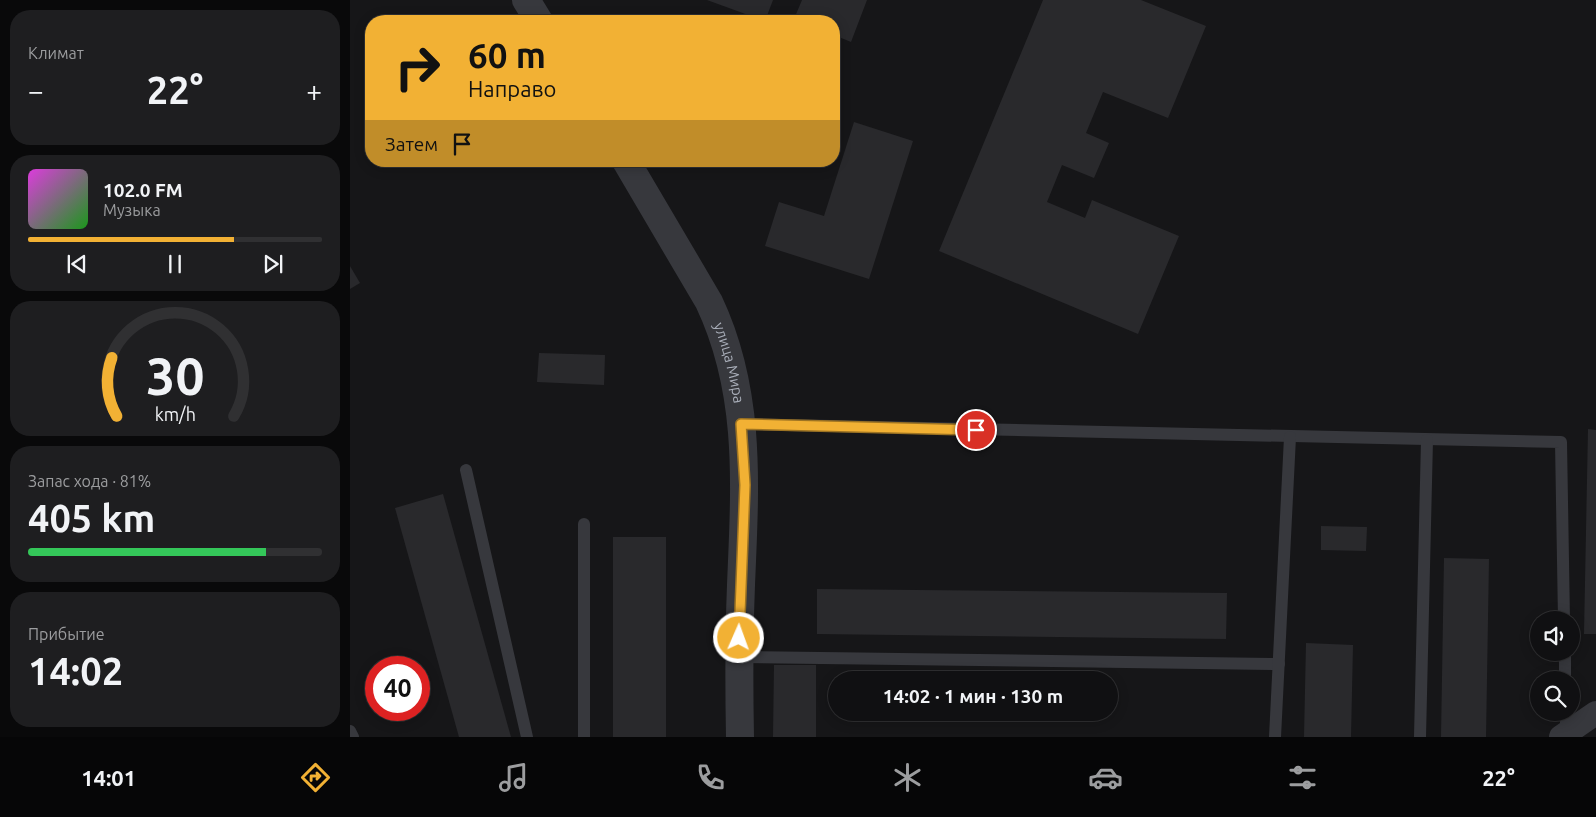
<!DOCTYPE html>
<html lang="ru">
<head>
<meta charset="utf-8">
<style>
	body { margin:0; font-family:Ubuntu,sans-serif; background:#1e1e20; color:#f1f3f6; height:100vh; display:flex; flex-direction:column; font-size:19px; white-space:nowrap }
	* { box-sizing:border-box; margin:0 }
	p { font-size:16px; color:#9c9d9f }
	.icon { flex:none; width:28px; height:28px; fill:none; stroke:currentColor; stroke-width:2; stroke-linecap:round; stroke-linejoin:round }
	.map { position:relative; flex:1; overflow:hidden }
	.details { display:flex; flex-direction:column; gap:10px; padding:10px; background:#09090a; width:350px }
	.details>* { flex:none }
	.top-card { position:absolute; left:15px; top:15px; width:475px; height:152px; border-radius:20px; box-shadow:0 2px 12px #0003,0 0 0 1px #303032; background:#f2b134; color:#111; overflow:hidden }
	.controls { position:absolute; left:1180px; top:611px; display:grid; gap:10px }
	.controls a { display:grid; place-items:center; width:50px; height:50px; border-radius:50%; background:#101012; box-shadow:0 2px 12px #0003,0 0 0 1px #303032; font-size:25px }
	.speed { position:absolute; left:15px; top:656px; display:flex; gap:10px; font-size:25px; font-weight:700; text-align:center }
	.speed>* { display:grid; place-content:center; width:65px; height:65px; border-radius:50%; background:#101012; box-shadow:0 2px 12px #0003,0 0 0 1px #303032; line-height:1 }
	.speed .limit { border:8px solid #d22; background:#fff; color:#111 }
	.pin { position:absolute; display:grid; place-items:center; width:42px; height:42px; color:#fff; margin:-21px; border:2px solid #fff; border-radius:50%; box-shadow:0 1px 5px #0007 }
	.me { position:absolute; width:55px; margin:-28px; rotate:2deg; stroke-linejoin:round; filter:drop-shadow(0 0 4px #0008) }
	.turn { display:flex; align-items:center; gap:18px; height:105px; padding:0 20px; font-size:22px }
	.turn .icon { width:65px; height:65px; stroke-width:2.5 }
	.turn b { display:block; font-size:35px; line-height:42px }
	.then { display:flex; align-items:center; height:48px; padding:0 20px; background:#0003; gap:10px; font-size:19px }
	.big { font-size:38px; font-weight:700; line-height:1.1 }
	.details .widget { flex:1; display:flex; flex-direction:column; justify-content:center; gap:8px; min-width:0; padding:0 18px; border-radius:20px; background:#1e1e20 }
	.details .dial { align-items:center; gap:0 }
	.dial svg { height:130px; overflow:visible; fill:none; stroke:#303032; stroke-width:7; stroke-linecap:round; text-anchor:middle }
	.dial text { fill:#f1f3f6; stroke:none }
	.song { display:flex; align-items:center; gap:15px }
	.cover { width:60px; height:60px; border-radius:8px; background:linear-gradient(135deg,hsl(300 70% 55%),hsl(120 70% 35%)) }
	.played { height:5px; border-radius:2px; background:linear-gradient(90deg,#f2b134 70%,#303032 70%) }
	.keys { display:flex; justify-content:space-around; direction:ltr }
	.heat { display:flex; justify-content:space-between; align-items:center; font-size:28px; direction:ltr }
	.charge { height:8px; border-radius:4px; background:linear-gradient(90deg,#34c759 81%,#303032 0) }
	.trip { position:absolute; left:478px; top:671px; width:290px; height:50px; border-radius:25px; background:#101012; box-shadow:0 2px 12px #0003,0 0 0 1px #303032; font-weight:700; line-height:50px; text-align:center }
	.tabs { display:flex; height:80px; justify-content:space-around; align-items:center; background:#060607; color:#9c9d9f }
	.tabs .icon { width:35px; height:35px }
	.tabs .active { color:#f2b134 }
	.tabs b { font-size:22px; color:#f1f3f6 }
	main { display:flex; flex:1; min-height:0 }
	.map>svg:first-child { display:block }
	.building { fill:#29292c }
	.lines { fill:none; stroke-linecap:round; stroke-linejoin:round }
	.service { stroke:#37383d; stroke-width:12 }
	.minor { stroke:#37383d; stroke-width:24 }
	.tertiary { stroke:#37383d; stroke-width:28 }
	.route-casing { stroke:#9d7322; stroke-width:12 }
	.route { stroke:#f2b134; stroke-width:9 }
	.labels { text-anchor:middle; stroke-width:5; stroke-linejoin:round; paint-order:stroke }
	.street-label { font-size:15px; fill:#a8adb8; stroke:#111113 }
</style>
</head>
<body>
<main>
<section class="details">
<div class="widget"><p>Климат</p>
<div class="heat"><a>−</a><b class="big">22°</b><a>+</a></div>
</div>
<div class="widget">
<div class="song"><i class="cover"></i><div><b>102.0 FM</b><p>Музыка</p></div></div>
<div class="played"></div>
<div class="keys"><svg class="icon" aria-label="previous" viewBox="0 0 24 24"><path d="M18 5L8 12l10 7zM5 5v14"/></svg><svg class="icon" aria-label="pause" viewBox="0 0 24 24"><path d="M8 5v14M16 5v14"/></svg><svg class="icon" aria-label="next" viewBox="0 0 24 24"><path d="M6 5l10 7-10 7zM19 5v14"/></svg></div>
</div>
<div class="widget dial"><svg viewBox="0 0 100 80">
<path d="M14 69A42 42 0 1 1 86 69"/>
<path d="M14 69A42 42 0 0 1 11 33" stroke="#f2b134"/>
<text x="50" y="56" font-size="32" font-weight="700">30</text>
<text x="50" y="72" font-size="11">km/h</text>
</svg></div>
<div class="widget"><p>Запас хода · 81%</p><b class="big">405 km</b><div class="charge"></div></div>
<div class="widget"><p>Прибытие</p><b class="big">14:02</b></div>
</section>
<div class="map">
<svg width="1246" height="737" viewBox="0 0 1246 737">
	<rect width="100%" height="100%" fill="#161618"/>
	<g class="building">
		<polygon points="357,0 423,0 415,21"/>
		<polygon points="452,0 517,0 501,42 484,35 484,21 450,21 444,19"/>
		<polygon points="693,0 791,0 856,26 818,118 753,92 736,133 759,143 744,178 712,165 697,202 735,218 742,200 829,236 788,334 589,251"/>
		<polygon points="504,122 563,141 519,279 415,246 429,202 474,216"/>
		<polygon points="0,266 10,283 0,289"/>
		<polygon points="189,353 255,355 254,385 187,382"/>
		<polygon points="1238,429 1246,430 1246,634 1234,634"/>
		<polygon points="93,494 161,737 109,737 45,508"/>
		<polygon points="971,526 1017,527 1016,551 971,550"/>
		<rect x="263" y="537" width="53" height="200"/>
		<polygon points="1094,558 1139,559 1136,737 1091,737"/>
		<polygon points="467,589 877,593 876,639 467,634"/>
		<polygon points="956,643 1003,645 1001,737 954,737"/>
		<polygon points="424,665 466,665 466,737 423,737"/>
	</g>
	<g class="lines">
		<g class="service">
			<polyline points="391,424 1211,442 1214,620"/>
			<polyline points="116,470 177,737"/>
			<polyline points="234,524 234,737"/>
			<polyline points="1215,652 1215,680"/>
			<polyline points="389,657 929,664"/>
			<polyline points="1216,712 1216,733"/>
			<polyline points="0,731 3,737"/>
			<polyline points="925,737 940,437"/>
			<polyline points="1070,737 1077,440"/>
		</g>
		<polyline class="minor" points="1211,737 1246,713"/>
		<g class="tertiary">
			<polyline points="176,0 189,21"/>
			<path id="s1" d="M276,161l83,141c43,91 36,185 32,283 -2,51 -2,101 -1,152"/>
		</g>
	</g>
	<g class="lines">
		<defs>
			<polyline id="route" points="389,638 395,485 391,424 626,430"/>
		</defs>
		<use href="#route" class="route-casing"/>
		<use href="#route" class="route"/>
	</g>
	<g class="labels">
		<g class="street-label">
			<text dy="5" stroke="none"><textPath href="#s1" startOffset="228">улица Мира</textPath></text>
		</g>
	</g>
</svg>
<div class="controls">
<a><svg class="icon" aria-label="sound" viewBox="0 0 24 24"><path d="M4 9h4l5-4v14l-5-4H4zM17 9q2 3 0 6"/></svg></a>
<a><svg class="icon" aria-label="search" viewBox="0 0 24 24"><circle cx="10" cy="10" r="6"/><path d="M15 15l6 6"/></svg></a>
</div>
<div class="speed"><div class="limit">40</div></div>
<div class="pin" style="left:626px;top:430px;background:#d93025"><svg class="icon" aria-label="arrive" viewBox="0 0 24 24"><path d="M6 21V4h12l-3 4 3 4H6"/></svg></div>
<svg class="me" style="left:389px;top:638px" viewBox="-20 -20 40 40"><circle r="17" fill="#f2b134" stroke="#fff" stroke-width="3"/><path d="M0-11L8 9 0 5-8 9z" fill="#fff"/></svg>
<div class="trip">14:02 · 1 мин · 130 m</div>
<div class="top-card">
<div class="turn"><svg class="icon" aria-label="right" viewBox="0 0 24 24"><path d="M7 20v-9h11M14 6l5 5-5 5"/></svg><div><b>60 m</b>Направо</div></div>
<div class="then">Затем<svg class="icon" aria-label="arrive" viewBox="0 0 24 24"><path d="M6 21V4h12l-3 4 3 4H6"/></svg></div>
</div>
</div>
</main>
<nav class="tabs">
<b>14:01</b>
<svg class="icon active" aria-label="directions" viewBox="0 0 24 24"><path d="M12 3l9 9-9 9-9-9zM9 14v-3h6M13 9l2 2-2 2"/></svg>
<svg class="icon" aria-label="music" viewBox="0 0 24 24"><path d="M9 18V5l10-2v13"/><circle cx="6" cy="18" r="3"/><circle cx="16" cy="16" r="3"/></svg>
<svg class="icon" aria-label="phone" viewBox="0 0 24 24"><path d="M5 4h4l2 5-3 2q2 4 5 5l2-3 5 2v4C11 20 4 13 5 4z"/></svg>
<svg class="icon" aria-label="climate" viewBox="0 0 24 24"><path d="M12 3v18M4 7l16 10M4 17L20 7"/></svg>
<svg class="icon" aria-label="car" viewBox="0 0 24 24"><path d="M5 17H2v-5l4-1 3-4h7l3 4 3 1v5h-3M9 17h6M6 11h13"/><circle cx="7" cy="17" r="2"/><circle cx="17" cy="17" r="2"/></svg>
<svg class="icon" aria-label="filters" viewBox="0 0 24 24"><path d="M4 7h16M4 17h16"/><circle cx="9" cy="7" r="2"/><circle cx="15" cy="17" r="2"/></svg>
<b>22°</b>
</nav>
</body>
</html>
